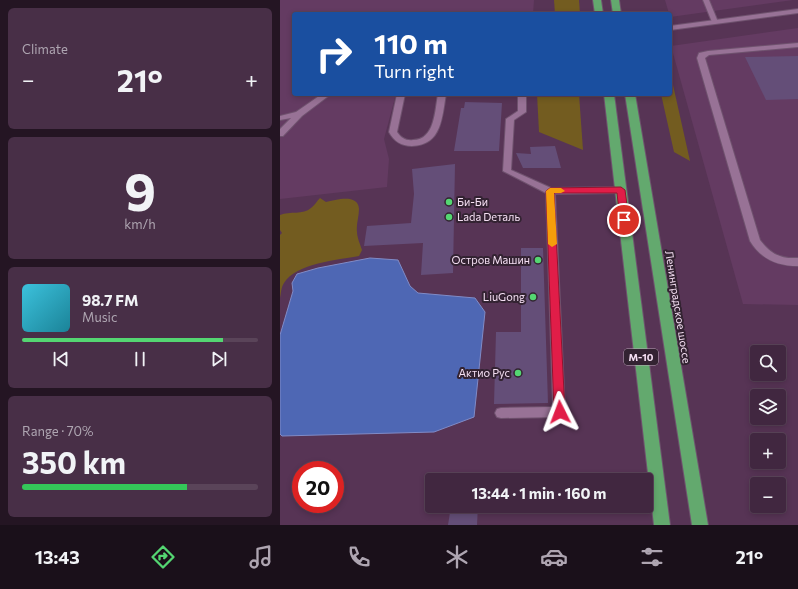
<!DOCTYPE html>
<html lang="en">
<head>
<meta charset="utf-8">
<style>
	body { margin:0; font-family:Commissioner,sans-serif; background:#482f47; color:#f1f3f6; height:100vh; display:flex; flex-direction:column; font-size:15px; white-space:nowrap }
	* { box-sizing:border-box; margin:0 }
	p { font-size:13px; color:#aea5b1 }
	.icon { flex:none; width:22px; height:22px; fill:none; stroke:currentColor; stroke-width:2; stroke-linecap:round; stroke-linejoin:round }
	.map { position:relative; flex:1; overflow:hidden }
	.side { display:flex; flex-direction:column; gap:8px; padding:8px; background:#241523; width:280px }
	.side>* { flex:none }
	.top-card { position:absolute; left:12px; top:12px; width:380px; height:84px; border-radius:4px; box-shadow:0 2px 6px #0003,0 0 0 1px #5a4459; background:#1a4fa0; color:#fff; overflow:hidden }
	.tools { position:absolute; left:470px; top:345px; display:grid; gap:8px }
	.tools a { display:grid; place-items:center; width:36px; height:36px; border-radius:4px; background:#412740; box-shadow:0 2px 6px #0003,0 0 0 1px #5a4459; font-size:20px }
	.speed { position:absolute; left:12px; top:461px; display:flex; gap:8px; font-size:20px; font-weight:700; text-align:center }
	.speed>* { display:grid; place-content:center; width:52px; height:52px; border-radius:50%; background:#412740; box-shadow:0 2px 6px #0003,0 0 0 1px #5a4459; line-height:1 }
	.speed .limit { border:6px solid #d22; background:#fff; color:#111 }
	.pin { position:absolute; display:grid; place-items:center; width:34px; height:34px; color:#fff; margin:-17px; border:2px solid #fff; border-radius:50%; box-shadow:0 1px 4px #0007 }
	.me { position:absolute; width:44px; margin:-22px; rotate:357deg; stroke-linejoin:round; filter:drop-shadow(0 0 3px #0008) }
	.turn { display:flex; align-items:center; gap:14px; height:84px; padding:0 16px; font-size:18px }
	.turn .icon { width:52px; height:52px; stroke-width:2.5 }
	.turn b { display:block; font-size:28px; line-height:34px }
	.big { font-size:30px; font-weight:700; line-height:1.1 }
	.side .tile { flex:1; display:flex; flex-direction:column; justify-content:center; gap:6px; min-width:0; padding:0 14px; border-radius:6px; background:#482f47 }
	.side .dial { align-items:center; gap:0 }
	.dial b { font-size:52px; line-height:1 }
	.song { display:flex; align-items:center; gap:12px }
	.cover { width:48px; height:48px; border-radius:6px; background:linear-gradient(135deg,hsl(190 70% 55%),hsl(190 70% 35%)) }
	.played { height:4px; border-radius:2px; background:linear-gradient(90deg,#54d672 85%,#5a4459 85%) }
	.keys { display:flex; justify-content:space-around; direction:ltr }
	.heat { display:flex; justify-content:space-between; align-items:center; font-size:22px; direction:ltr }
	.charge { height:6px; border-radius:3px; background:linear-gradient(90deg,#34c759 70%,#5a4459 0) }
	.trip { position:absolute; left:145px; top:473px; width:228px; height:40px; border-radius:4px; background:#412740; box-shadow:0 2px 6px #0003,0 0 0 1px #5a4459; font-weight:700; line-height:40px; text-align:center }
	.tabs { display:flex; height:64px; justify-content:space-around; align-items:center; background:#1a101a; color:#aea5b1 }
	.tabs .icon { width:28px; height:28px }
	.tabs .current { color:#54d672 }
	.tabs b { font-size:18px; color:#f1f3f6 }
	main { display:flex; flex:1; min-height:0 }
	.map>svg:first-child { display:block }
	.built { fill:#643b62 }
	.green { fill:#735c20 }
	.water { fill:#4e67b4; stroke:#808bc7 }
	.building { fill:#644e78 }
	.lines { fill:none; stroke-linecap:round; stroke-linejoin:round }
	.lane-casing { stroke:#6f526e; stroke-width:2 }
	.street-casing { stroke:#6f526e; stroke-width:2 }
	.highway-casing { stroke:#6f526e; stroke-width:2 }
	.lane { fill:#987296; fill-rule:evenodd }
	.street { fill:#987296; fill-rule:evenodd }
	.highway { fill:#63a96e; fill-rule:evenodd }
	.route { fill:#e11d48; stroke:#92132f }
	.slow { fill:#f59e0b }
	.poi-dot { fill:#54d672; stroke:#332332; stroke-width:1.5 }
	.labels { text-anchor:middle; stroke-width:4; stroke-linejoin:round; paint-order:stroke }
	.shield { fill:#332332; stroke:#bba7b9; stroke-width:1 }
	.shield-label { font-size:10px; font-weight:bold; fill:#f5dff3 }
	.poi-label { font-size:11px; fill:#f5dff3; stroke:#332332; text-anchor:end }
	.street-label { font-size:11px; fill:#f5dff3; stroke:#332332 }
</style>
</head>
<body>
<main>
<section class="side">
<div class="tile"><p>Climate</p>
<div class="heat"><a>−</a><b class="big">21°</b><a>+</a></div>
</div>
<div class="tile dial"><b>9</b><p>km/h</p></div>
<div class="tile">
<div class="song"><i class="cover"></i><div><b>98.7 FM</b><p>Music</p></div></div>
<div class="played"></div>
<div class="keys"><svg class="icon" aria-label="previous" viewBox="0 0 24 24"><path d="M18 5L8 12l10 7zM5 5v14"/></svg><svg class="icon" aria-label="pause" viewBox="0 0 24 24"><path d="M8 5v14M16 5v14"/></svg><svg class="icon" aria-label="next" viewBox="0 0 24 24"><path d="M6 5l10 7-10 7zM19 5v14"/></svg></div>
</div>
<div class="tile"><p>Range · 70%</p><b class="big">350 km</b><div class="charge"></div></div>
</section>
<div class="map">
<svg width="518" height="525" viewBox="0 0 518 525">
	<rect width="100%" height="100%" fill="#573455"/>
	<g class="built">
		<polygon points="0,0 254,0 253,14 14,14 14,94 116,94 104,139 109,159 107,187 0,199"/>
		<polygon points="385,0 513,0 390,17"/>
		<polygon points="518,28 518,305 463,304 391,46"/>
	</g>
	<g class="green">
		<polygon points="274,0 299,0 300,14 275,14"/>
		<polygon points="391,76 410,161 394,152 381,94 390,94"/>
		<polygon points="257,94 299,94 303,150 259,132"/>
		<path d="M40,198l6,4c10,-2 32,-9 33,7 0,8 -3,15 -2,23 0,5 3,12 5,18l-3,6c-21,4 -63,7 -75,27 -3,4 -3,11 -4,15v-63l2,-2 -2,-3v-15c10,-4 23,0 31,-7 3,-2 6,-7 9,-10z"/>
	</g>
	<polygon class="water" points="90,258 118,260 130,286 138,293 195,298 205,312 194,417 154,432 2,436 0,434 0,335 13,291 12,283 17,274 38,268"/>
	<g class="building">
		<polygon points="518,56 518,99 486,100 465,57"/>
		<polygon points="185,102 222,103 219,151 174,151 181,108 184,108"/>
		<polygon points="275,146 281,168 243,168 236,153 251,154 250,147"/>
		<polygon points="175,164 173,273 141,275 143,243 84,246 87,226 131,223 134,194 132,169"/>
		<polygon points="241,248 263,248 268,403 214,404 216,332 241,332"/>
		<polygon points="171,506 198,506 197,525 168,525"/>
	</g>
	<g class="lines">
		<defs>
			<g id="lane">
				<polygon points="423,0 429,0 438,22 437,23 432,22"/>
				<path d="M518,43v4l-89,8 -4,3 55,182c11,14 20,19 38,18v8c-21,0 -37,-7 -48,-25l-53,-183 2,-5 9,-2z"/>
				<polygon points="42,94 51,94 22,116 3,136 0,136 0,129 11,118 0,120 0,116 16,112"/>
				<path d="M117,94h8l-8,38c4,6 9,9 16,8 22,0 22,-30 25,-46h8c-4,23 -4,51 -34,52 -11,0 -18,-5 -23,-14z"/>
				<polygon points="238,94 246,94 246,112 234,120 231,170 271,188 341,187 346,190 341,193 275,194 285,412 283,416 279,417 221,418 217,417 215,413 217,409 221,408 273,407 266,193 223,171 226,119 238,111"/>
			</g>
			<polygon id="street" points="518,9 518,13 390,30 390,26"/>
			<g id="highway">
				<polygon points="313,0 321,0 323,14 315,14"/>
				<polygon points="331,0 339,0 341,14 333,14"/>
				<polygon points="324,94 334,94 390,525 374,525"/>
				<polygon points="345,94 355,94 428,525 412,525"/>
			</g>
		</defs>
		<use href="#lane" class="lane-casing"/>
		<use href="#street" class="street-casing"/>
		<use href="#highway" class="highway-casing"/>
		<use href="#lane" class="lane"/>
		<use href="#street" class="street"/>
		<use href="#highway" class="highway"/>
	</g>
	<polygon class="route" points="341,187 345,190 349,220 344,223 340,220 337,193 274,193 285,412 283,416 280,417 276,416 274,412 266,191 270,188"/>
	<polygon class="slow" points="270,188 281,188 285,191 281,193 274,193 277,244 272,247 268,244 266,191"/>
	<g class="poi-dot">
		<circle cx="169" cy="202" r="4"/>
		<circle cx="169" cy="217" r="4"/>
		<circle cx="258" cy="260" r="4"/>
		<circle cx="253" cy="297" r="4"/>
		<circle cx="238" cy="373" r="4"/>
	</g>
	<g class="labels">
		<rect class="shield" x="344" y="349" width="34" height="16" rx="3"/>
		<g class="shield-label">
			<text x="361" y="361">М-10</text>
		</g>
		<g class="poi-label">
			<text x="177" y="206" text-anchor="start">Би-Би</text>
			<text x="177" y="221" text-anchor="start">Lada Dеталь</text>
			<text x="250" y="264">Остров Машин</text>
			<text x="245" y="301">LiuGong</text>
			<text x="230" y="377">Актио Рус</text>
		</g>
		<g class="street-label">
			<text transform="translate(398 307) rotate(81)" y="4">Ленинградское шоссе</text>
		</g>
	</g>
</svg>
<div class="tools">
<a><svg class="icon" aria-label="search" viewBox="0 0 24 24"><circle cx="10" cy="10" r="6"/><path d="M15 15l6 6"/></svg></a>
<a><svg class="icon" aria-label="layers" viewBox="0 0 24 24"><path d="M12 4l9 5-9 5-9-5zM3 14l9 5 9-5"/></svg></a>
<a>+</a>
<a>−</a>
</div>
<div class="speed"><div class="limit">20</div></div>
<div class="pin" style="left:344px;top:220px;background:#d93025"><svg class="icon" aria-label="arrive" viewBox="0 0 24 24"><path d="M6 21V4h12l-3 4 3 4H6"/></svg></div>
<svg class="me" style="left:280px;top:412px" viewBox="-20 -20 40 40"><path d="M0-17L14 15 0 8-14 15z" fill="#e11d48" stroke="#fff" stroke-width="4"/></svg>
<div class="trip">13:44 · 1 min · 160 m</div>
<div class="top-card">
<div class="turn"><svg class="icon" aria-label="right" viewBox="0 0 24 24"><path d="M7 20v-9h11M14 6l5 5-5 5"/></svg><div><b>110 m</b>Turn right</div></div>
</div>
</div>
</main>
<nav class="tabs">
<b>13:43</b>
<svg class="icon current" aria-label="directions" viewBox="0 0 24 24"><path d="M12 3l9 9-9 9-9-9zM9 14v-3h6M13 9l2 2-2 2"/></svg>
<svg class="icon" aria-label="music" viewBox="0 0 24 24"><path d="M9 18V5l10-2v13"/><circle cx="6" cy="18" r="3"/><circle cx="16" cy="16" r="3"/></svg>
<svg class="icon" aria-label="phone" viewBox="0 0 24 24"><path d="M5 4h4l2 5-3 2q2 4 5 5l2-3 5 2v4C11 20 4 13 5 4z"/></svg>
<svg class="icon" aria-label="climate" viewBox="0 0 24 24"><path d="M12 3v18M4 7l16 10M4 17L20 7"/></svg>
<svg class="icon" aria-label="car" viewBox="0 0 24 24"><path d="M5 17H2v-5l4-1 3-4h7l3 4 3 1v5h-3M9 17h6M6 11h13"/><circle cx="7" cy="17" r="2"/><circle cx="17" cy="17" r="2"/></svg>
<svg class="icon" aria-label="filters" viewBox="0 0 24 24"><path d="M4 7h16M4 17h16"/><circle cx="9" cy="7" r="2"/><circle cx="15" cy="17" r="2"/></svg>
<b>21°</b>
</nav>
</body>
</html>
